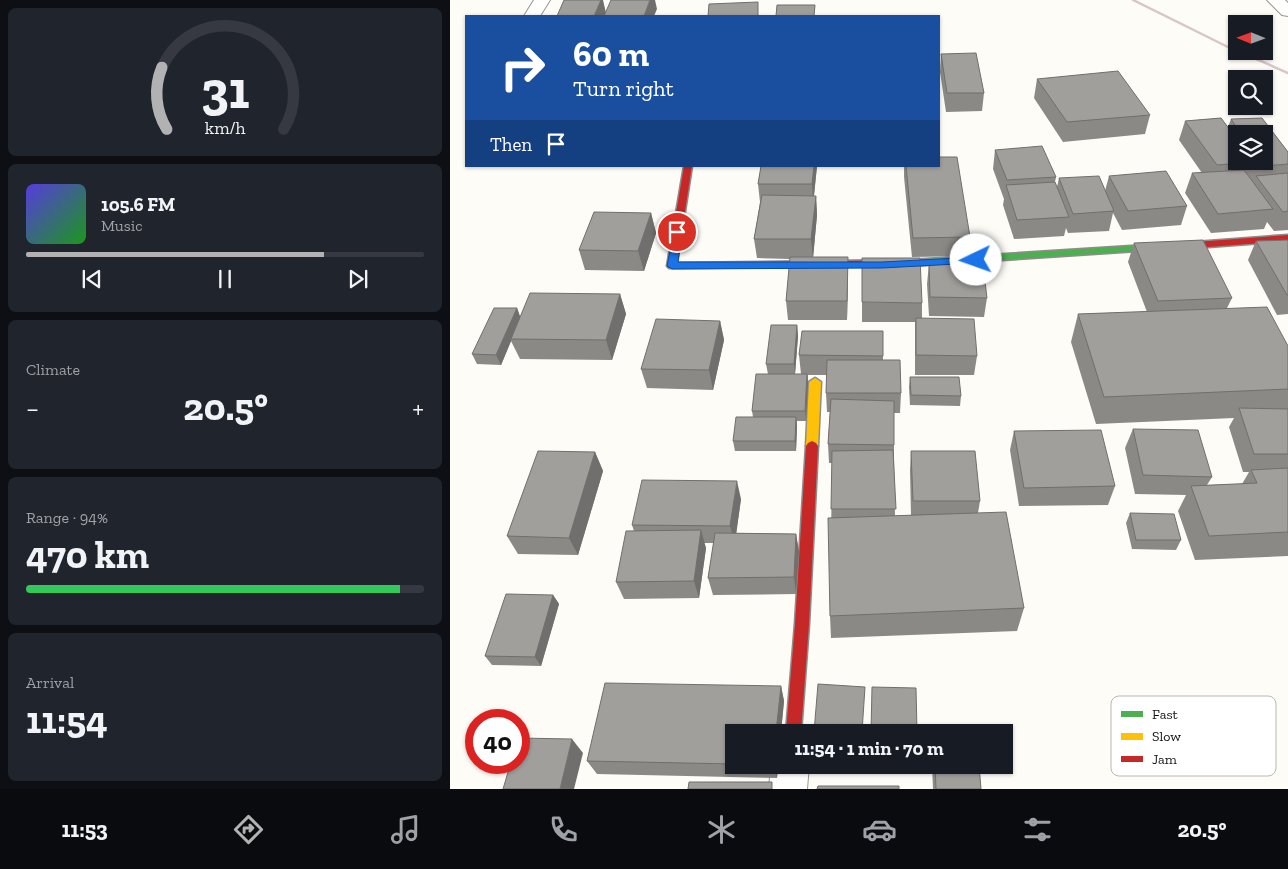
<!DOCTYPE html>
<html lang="en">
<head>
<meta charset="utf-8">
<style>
	body { margin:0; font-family:"Zilla Slab",serif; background:#20242c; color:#f1f3f6; height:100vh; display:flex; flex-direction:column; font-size:19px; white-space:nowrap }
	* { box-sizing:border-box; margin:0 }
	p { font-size:16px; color:#9ea1a6 }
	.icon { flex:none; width:28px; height:28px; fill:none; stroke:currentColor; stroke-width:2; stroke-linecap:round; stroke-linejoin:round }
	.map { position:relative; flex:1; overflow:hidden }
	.side { display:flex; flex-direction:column; gap:8px; padding:8px; background:#0d0f14; width:450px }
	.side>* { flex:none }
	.top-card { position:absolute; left:15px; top:15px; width:475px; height:152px; border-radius:0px; box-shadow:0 1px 4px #0004; background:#1a4fa0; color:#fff; overflow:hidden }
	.needle { width:32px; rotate:271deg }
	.buttons { position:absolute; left:778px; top:15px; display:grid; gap:10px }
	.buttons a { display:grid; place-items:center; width:45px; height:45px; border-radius:0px; background:#171b24; box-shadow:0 1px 4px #0004; font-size:25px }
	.speed { position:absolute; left:15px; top:709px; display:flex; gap:10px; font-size:25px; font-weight:700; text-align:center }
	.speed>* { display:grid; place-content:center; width:65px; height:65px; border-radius:50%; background:#171b24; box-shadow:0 1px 4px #0004; line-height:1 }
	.speed .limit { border:8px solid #d22; background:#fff; color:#111 }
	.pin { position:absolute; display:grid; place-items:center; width:42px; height:42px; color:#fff; margin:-21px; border:2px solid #fff; border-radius:50%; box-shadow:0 1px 5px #0007 }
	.me { position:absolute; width:55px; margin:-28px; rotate:267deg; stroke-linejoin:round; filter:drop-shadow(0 0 4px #0008) }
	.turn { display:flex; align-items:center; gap:18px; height:105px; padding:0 25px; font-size:22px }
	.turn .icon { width:65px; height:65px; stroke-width:2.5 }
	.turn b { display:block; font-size:35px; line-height:42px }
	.then { display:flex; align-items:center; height:48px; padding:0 25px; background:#0003; gap:10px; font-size:19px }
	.big { font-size:38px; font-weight:700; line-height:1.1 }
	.side .widget { flex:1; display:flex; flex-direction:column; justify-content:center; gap:8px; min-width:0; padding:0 18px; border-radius:8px; background:#20242c }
	.side .dial { align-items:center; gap:0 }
	.dial svg { height:130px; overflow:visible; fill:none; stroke:#363941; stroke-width:7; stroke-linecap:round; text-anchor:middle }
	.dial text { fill:#f1f3f6; stroke:none }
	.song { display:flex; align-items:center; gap:15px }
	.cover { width:60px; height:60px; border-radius:8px; background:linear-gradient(135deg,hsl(250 70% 55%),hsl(120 70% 35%)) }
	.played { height:5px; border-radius:2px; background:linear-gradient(90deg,#b2b2b3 75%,#363941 75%) }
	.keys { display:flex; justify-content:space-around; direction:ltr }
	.heat { display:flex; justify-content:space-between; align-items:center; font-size:28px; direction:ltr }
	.charge { height:8px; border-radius:4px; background:linear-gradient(90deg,#34c759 94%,#363941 0) }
	.trip { position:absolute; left:275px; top:724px; width:288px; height:50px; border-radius:0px; background:#171b24; box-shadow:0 1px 4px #0004; font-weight:700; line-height:50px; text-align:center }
	.tab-bar { display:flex; height:80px; justify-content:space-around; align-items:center; background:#090b0e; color:#9ea1a6 }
	.tab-bar .icon { width:35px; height:35px }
	.tab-bar .current { color:#b2b2b3 }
	.tab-bar b { font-size:22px; color:#f1f3f6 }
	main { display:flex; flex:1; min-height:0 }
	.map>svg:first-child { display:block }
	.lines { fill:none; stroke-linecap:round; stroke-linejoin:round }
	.street-casing { stroke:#979795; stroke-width:2 }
	.fast-casing { stroke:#8e8d8b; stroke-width:3 }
	.slow-casing { stroke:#8e8d8b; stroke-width:3 }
	.jam-casing { stroke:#8e8d8b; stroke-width:3 }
	.street { fill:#fffffe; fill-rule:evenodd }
	.fast { fill:#4caf50; fill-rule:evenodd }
	.slow { fill:#ffc107; fill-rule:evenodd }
	.jam { fill:#c62828; fill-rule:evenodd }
	.rail { stroke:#d9c6c7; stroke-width:2.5 }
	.wall { fill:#8a8986; fill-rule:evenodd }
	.shaded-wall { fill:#716f6d }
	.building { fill:#a19f9c; stroke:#716f6d }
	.route { fill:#1a73e8; stroke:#114b97 }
	.key { fill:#fff; stroke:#b8b8b8; stroke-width:1 }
	.key-label { font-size:14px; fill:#111 }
</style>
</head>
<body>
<main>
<section class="side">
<div class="widget dial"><svg viewBox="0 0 100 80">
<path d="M14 69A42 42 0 1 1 86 69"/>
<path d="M14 69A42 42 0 0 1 11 31" stroke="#b2b2b3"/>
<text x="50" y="56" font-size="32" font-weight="700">31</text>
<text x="50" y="72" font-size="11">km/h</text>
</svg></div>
<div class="widget">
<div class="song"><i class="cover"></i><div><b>105.6 FM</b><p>Music</p></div></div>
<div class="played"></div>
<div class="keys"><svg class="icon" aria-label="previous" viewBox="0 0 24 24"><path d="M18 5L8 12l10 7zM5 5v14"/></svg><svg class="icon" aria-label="pause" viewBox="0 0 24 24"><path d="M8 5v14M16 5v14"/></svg><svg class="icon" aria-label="next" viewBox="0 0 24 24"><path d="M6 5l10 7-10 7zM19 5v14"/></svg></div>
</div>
<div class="widget"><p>Climate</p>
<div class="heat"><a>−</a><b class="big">20.5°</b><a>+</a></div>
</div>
<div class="widget"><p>Range · 94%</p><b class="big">470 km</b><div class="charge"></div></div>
<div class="widget"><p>Arrival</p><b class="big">11:54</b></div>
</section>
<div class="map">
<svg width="838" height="789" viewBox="0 0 838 789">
	<rect width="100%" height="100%" fill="#fdfcf7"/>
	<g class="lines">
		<defs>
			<g id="street">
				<polygon points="84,0 100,0 90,16 74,16"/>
				<polygon points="817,0 835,0 838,3 838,16 832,15"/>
				<polygon points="321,765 359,765 357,789 319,789"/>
			</g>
			<polygon id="fast" points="745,242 748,243 748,247 460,266 455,263 460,260"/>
			<polygon id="slow" points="365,378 371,382 368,446 366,449 358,449 356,446 359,382"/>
			<g id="jam">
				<polygon points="234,166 242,166 227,263 460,260 465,263 460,266 219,268 217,266"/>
				<polygon points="838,235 838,241 745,248 740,245 745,242"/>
				<polygon points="362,441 366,443 368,446 359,624 351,732 336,732 345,624 356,446 358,443"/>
			</g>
		</defs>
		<use href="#street" class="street-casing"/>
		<use href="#fast" class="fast-casing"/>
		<use href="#slow" class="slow-casing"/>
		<use href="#jam" class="jam-casing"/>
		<use href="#street" class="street"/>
		<use href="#fast" class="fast"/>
		<use href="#slow" class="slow"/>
		<use href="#jam" class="jam"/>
		<g class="rail">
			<polyline points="683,0 786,51"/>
			<polyline points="788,51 838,73"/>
		</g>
	</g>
	<g class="wall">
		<polygon points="491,54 534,93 532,111 496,112 490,72"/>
		<polygon points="587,79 700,115 695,134 613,142 584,98"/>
		<path d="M771,118l7,9 3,-8 31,-1 26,34v78l-14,1 -7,-9 -3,7 -53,4 -26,-40 7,-20h10l-23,-33 6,-19zM786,134h28v27h-28z"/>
		<polygon points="545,150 606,177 605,182 607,187 609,178 655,191 659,176 737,206 731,225 672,230 663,213 659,231 618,233 616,228 614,236 564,239 553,205 554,199 543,169"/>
		<polygon points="33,166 80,166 79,167 33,167"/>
		<polygon points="311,166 367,166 364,196 366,196 367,215 363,257 398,276 397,320 338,320 336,301 340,259 307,258 304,239 310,202 308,184"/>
		<polygon points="454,166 489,166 520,237 518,256 462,257 454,177"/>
		<polygon points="201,213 206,233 194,271 135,270 129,250"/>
		<polygon points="838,240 838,314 827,315 798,260 806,241"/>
		<polygon points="684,243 782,298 777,308 838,346 838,556 745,560 728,511 736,495 685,494 675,448 683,429 762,477 757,485 792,484 799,472 793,472 779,427 784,418 646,424 621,342 628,314 697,312 678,262"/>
		<polygon points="479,264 537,298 534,317 479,316 477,284"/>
		<polygon points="170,294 176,314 162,360 70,359 61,341 51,365 27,364 22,354 67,308 70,317"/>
		<polygon points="412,302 472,303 472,318 527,356 524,375 465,375 465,322 412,322"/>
		<polygon points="270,321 274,340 263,390 197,388 191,369"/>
		<polygon points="347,325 348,336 345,374 351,374 349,355 433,331 433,360 451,393 450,413 444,413 444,457 445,516 461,515 460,470 461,451 530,501 528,513 574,608 567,631 381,638 380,616 382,463 379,463 378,444 380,412 377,412 376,393 377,375 358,375 358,384 356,421 347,421 347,427 346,451 285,451 283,441 303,417 302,411 318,374 316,364"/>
		<polygon points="460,377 511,396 510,406 460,405 459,387"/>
		<polygon points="564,431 665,486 658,505 569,506 560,450"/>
		<polygon points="145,452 153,471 128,555 68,554 57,536"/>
		<polygon points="291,499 286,533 346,534 349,552 346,594 263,595 258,578 264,543 254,543 256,548 249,598 174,599 166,582 184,531 182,525"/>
		<polygon points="680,513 731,540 726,550 682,549 676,523"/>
		<polygon points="103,595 109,604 91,666 42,665 35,656"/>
		<polygon points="331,686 334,701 331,732 284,732 284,765 328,765 327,778 147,774 137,761"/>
		<polygon points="482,765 529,765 531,789 483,789"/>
	</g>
	<g class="shaded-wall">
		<polygon points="151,0 153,0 156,13 155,16 144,16"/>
		<polygon points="200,0 205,0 207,9 204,16 194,16"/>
		<polygon points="364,166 367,166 363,204 362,184"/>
		<polygon points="366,196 367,215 363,259 361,239"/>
		<polygon points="201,213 206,233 194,271 188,251"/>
		<polygon points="398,257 398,276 397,320 397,301"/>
		<polygon points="170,294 176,314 162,360 156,340"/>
		<polygon points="67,308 71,319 61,339 61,341 51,365 46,355"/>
		<polygon points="270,321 274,340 263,390 259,370"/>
		<polygon points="347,325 348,336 345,374 344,364"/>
		<polygon points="357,374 358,384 356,421 355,411"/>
		<polygon points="346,417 347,427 346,451 345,441"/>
		<polygon points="145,452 153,471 128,555 119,538"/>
		<polygon points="287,481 291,499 285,543 280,526"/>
		<polygon points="251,530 256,548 249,598 244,581"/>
		<polygon points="346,534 349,552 346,594 344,577"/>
		<polygon points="103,595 109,604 91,666 85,657"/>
		<polygon points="331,686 334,701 331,732 326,732"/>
		<polygon points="122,739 133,753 124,789 110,789"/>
		<polygon points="324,765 328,765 327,778"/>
	</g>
	<g class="building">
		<polygon points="114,0 151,0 144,16 107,16"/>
		<polygon points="161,0 200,0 194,16 154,16"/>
		<polygon points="308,2 308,16 258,16 259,4"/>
		<polygon points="327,5 365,5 364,16 326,16"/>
		<polygon points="526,53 534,93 497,93 491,54"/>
		<polygon points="668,71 700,115 617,122 587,79"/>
		<polygon points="771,118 786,138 786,161 804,161 805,162 767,165 735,121"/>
		<polygon points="812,118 838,152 838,164 814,166 810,161 814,161 814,134 791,134 781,119"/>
		<polygon points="592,146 606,177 557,180 545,150"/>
		<polygon points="489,157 507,157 520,237 463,238 456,166 489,166"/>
		<polygon points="311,166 364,166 362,184 308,184"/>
		<polygon points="794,170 823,209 768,214 742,173"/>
		<polygon points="716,171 737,206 678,211 659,176"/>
		<polygon points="838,173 838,211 833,212 806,176"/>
		<polygon points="649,176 664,211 623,214 609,178"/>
		<polygon points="605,182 619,217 567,220 556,185"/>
		<polygon points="312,195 366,196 361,239 304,239"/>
		<polygon points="144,212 201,213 188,251 129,250"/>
		<polygon points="753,240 782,298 708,301 684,243"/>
		<polygon points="838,240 838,295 837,295 806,241"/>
		<polygon points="340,257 398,257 397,301 336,301"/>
		<polygon points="412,258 470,258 472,303 412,302"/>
		<polygon points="479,264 533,265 537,298 480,297"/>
		<polygon points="80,293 170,294 156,340 61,339"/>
		<polygon points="817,307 838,346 838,389 654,397 628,314"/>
		<polygon points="44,308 67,308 46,355 22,354"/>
		<polygon points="466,318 524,319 527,356 466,355"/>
		<polygon points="206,319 270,321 259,370 191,369"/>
		<polygon points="321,325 347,325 344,364 316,364"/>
		<polygon points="352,331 433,331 433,356 349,355"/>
		<polygon points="377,360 450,360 451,393 376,393"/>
		<polygon points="306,374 357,374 355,411 302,411"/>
		<polygon points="460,377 509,377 511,396 461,395"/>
		<polygon points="381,399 444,401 444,445 378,444"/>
		<polygon points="789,408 838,409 838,454 804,454"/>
		<polygon points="286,417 346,417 345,441 283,441"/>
		<polygon points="683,429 748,430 762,477 693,475"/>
		<polygon points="651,430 665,486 574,488 564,431"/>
		<polygon points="443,450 446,509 381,509 382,451"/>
		<polygon points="88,451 145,452 119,538 57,536"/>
		<polygon points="461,451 525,451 530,501 463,501"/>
		<polygon points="838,468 838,532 759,536 741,486 807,483 801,470"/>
		<polygon points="192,480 287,481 280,526 182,525"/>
		<polygon points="556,512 574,608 380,616 378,518"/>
		<polygon points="680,513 724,514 731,540 686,540"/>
		<polygon points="251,530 244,581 166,582 176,531"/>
		<polygon points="265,533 346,534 344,577 258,578"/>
		<polygon points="56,594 103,595 85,657 35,656"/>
		<polygon points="155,683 331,686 326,732 284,732 284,764 137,761"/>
		<polygon points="368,684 415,687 412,732 364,732"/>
		<polygon points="422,687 466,688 467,732 421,732"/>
		<polygon points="69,738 122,739 110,789 53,789 61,762 69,762"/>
		<polygon points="485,765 529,765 531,789 486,789"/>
		<polygon points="239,782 322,782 322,789 238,789"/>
		<polygon points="368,786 449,786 449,789 367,789"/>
	</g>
	<polygon class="route" points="224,230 231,230 232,232 228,262 432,262 526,257 531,260 526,263 432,268 222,269 217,266"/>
	<rect x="661" y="696" width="165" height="80" rx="8" class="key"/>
	<rect x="671" y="711" width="22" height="6" fill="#4caf50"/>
	<rect x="671" y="733" width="22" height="7" fill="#ffc107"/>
	<rect x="671" y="756" width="22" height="6" fill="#c62828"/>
	<g class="key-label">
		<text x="702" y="719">Fast</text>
		<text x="702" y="741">Slow</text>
		<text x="702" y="764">Jam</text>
	</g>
</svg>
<div class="buttons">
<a><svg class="needle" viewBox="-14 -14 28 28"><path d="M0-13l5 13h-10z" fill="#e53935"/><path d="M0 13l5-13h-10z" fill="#9ea1a6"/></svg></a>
<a><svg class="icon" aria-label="search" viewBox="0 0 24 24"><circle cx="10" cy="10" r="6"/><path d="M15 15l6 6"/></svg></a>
<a><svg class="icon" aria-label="layers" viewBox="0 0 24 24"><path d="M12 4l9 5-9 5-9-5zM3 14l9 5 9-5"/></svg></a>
</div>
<div class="speed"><div class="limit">40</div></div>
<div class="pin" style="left:227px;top:232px;background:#d93025"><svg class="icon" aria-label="arrive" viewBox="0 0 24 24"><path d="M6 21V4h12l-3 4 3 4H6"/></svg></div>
<svg class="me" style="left:526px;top:260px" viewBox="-20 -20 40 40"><circle r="19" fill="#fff"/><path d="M0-13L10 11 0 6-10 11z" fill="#1a73e8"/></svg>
<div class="trip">11:54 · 1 min · 70 m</div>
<div class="top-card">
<div class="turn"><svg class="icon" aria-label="right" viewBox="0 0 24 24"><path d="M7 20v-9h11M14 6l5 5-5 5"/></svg><div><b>60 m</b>Turn right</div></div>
<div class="then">Then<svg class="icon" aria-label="arrive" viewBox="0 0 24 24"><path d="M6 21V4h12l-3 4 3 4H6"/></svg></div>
</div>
</div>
</main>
<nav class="tab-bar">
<b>11:53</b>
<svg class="icon current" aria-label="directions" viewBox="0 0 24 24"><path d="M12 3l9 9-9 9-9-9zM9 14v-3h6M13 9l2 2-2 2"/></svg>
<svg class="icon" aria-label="music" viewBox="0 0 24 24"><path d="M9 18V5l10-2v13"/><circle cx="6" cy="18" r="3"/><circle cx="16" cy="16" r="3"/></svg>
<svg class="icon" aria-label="phone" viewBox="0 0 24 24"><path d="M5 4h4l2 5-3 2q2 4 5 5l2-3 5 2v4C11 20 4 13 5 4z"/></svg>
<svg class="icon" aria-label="climate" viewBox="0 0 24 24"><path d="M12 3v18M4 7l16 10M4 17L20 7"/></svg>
<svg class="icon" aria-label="car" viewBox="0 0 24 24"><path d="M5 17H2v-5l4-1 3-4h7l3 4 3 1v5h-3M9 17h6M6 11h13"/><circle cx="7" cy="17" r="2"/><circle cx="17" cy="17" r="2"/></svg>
<svg class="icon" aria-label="filters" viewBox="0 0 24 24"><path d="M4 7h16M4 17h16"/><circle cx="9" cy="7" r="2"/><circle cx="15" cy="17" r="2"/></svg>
<b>20.5°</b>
</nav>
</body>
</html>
